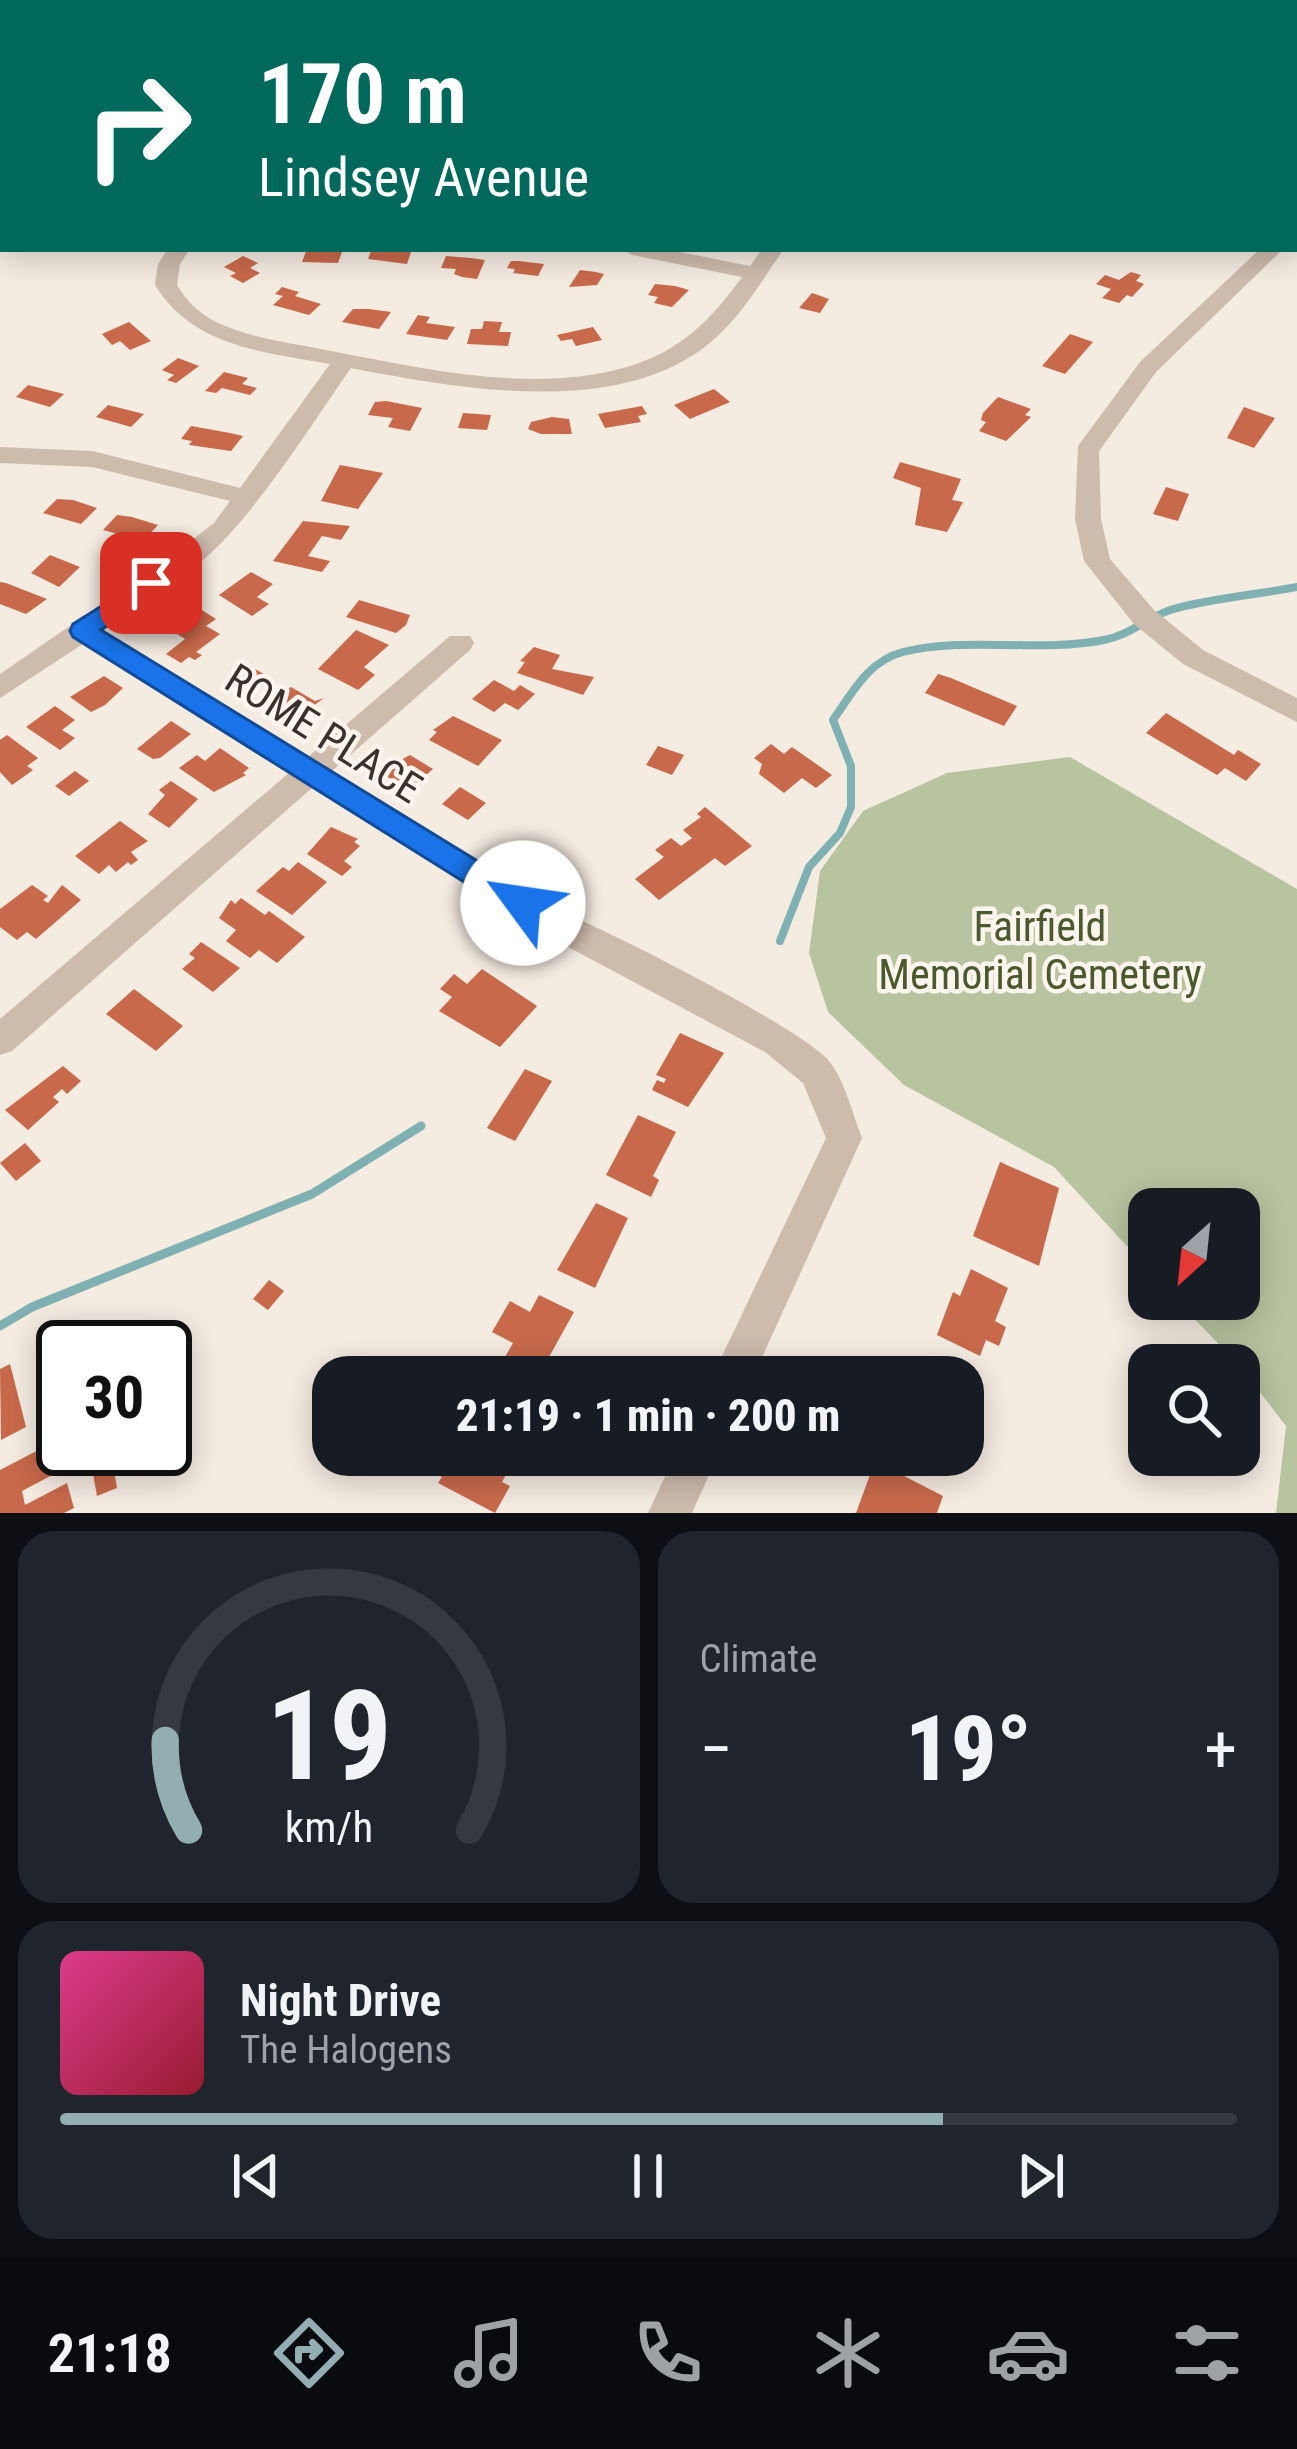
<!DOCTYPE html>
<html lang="en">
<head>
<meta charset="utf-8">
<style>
	body { margin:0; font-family:"Roboto Condensed",sans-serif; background:#20242c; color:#f1f3f6; height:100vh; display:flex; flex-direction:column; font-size:45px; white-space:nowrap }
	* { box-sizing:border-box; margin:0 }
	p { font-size:39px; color:#9ea1a6 }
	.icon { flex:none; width:66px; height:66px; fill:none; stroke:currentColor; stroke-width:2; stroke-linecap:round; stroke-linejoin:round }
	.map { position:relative; height:1513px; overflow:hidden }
	.drawer { display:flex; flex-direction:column; gap:18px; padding:18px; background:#0d0f14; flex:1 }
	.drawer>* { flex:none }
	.hud { position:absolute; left:0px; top:0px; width:1299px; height:252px; box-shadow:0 6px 30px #0003; background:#00695c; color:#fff; overflow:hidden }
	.needle { width:78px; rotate:207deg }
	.buttons { position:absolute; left:1128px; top:1188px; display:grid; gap:24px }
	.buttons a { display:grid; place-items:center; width:132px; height:132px; border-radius:24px; background:#171b24; box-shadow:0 6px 30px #0003; font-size:60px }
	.speed { position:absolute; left:36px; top:1320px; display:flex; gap:24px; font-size:60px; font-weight:700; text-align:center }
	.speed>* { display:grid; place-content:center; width:156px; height:156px; border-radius:50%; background:#171b24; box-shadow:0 6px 30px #0003; line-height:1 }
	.speed .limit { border:6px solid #111; border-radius:18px; background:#fff; color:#111 }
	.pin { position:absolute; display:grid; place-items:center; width:102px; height:102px; color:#fff; margin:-51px; border-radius:24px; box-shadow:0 6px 18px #0006 }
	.me { position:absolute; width:132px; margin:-66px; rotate:301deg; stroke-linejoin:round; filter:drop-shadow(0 0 9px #0008) }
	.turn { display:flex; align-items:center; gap:42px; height:252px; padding:0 60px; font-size:54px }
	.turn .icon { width:156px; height:156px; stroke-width:2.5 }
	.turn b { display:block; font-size:84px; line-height:102px }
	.big { font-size:90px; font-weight:800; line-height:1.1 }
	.drawer .widget { flex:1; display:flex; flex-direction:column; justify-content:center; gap:18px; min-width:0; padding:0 42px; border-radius:36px; background:#20242c }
	.drawer .dial { align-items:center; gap:0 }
	.dial svg { height:312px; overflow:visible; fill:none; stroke:#363941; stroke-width:7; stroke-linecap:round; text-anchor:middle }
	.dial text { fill:#f1f3f6; stroke:none }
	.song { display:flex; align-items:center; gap:36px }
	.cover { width:144px; height:144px; border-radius:18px; background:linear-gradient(135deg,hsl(330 70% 55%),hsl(350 70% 35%)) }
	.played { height:12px; border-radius:6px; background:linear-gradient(90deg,#92aeb2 75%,#363941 75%) }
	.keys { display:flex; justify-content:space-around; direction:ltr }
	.heat { display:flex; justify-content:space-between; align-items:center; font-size:66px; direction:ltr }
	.drawer .tiles { flex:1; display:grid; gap:18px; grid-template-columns:1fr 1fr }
	.widget:last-child { grid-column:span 2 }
	.trip { position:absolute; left:312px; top:1356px; width:672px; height:120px; border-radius:36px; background:#171b24; box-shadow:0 6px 30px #0003; font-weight:800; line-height:120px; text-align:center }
	.dock { display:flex; height:192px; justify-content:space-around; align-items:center; background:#090b0e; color:#9ea1a6 }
	.dock .icon { width:84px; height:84px }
	.dock .current { color:#92aeb2 }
	.dock b { font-size:54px; color:#f1f3f6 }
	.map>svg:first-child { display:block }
	.green { fill:#b8c4a0 }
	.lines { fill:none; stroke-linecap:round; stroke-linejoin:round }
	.stream-far1 { stroke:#7fb0b2; stroke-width:8 }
	.stream { stroke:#7fb0b2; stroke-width:9 }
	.building { fill:#c8694b }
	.minor { fill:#cdbbac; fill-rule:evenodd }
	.major { fill:#7d675c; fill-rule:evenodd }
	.route { fill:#1a73e8; stroke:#114b97; stroke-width:3 }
	.labels { text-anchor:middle; stroke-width:9; stroke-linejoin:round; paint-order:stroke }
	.street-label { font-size:42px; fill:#3b302b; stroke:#fbf5ee }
	.park-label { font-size:42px; fill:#4a5a2e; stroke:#fbf5ee }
</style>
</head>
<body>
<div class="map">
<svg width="1297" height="1513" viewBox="0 0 1297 1513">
	<rect width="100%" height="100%" fill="#f4ebe1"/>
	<polygon class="green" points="1070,757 1297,889 1297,1513 1276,1513 1286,1426 1239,1365 1175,1299 1239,1299 1239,1209 1149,1209 1149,1270 1054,1167 904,1085 828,1012 809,953 820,871 863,811 947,773"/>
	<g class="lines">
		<path class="stream-far1" d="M780,941l29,-74 31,-34 11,-26v-41l-18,-46c20,-28 35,-59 70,-68 66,-16 135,1 201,-12 26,-5 43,-22 66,-30 40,-12 86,-15 127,-23"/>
		<polyline class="stream" points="0,1326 32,1307 312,1194 421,1126"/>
	</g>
	<g class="building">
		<polygon points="307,249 320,249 342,252 338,263 302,262"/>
		<polygon points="371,251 387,251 411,252 407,264 368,259"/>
		<polygon points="243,256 258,263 250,268 260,273 243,283 230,276 236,273 224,267"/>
		<polygon points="446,256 471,258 485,260 477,279 462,277 454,274 456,269 441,268"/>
		<polygon points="511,261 519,261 544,264 538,276 513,273 515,269 507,268"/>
		<polygon points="580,270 596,272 604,274 597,285 569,287"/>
		<polygon points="1131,272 1141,275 1136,281 1144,284 1132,297 1127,295 1119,303 1102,298 1111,289 1096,284 1105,275 1119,280"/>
		<polygon points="655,284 675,286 689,290 672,307 654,303 658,297 648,295"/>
		<polygon points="282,287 299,292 295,296 321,304 309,315 273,305 283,296 275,294"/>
		<polygon points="812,293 829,299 820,313 799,308"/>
		<polygon points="353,309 369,309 391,312 379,329 342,322"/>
		<polygon points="418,315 430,317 426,323 455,327 447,340 406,334"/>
		<polygon points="484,321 502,322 499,332 511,332 508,346 467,344 471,329 482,329"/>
		<polygon points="129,322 151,341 130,350 120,341 112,345 102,334"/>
		<polygon points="593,327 602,340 576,346 572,339 561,341 557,335"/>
		<polygon points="1070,334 1093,342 1065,374 1042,366"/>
		<polygon points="178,358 199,366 176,383 167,380 174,375 162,370"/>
		<polygon points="224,372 248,378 242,384 257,388 250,395 222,388 216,393 205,391"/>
		<polygon points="28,385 64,394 50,407 16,397"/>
		<polygon points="714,389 730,402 690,419 674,405"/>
		<polygon points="998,397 1031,409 1025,415 1031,417 1006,441 979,431 986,422 981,420 983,413"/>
		<polygon points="386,401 422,408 410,431 388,427 393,418 368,415 375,402"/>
		<polygon points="108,405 144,414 131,427 96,417"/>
		<polygon points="642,406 647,414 638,416 641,422 605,428 598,414"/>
		<polygon points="1244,407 1275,418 1254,448 1227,438"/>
		<polygon points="463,413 491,415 487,430 458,428"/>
		<polygon points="552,417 569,419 572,434 541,434 528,429 531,422"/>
		<polygon points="191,426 230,433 243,436 231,451 189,445 192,441 181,439"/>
		<polygon points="900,462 961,479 952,500 963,502 947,532 915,525 921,488 893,478"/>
		<polygon points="340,465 383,473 358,509 321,501"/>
		<polygon points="1166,487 1189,494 1178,521 1153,514"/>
		<polygon points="57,499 73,500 97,508 81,524 43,513"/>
		<polygon points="117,515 132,517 158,525 143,541 103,530"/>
		<polygon points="303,521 350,526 341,540 322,536 308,556 330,561 322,572 273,561"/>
		<polygon points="50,555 80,567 59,587 31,573"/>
		<polygon points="251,572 273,584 257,597 269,604 252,616 219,595"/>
		<polygon points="0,582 6,583 47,599 26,614 0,604"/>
		<polygon points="359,600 410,615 406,625 396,633 346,617"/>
		<polygon points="194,605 216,619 206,626 220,634 196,652 202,655 195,660 189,657 181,663 166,654 185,639 168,628"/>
		<polygon points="356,630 389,645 364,667 375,675 358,690 318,669"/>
		<polygon points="534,647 560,655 552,669 594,677 583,695 517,673 525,662 520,661"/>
		<polygon points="253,668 271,678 252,694 234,683"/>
		<polygon points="938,674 951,678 1017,706 1004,726 925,693"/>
		<polygon points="104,676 123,688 105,705 91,712 70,697"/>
		<polygon points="494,680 514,691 520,685 535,694 518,710 505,703 494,712 472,699"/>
		<polygon points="291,687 315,701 324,698 293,721 260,699 268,692 277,698"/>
		<polygon points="55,706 75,720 62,730 75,738 60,750 26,727"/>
		<polygon points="1166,713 1234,755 1238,750 1261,764 1246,781 1225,768 1217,775 1146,733"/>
		<polygon points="453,716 502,740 478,766 429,740 437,732 433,730"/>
		<polygon points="171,721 191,734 160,758 153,759 137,749"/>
		<polygon points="7,735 38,758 27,766 33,770 12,785 0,772 0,740"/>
		<polygon points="771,744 784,754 792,747 832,775 816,788 802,778 784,793 759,774 762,764 754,758"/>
		<polygon points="658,746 684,755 672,775 646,765"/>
		<polygon points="220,748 249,768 243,773 246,775 214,792 179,768 197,755 205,761"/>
		<polygon points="410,755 433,769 409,790 386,776 397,762"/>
		<polygon points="75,771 89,781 69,796 55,786"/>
		<polygon points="171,781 198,799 169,828 148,814 165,795 159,790"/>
		<polygon points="460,787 486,803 468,820 442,804"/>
		<polygon points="705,807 752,846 725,866 715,858 659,900 635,879 664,857 655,850 671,838 681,846 692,838 683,830 701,817 697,814"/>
		<polygon points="120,821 148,841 131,852 138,860 131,865 128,862 116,872 109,865 99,874 75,856"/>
		<polygon points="331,827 358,839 354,842 360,846 344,861 352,867 342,876 307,854"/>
		<polygon points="298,862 327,882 292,915 256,891 283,867 289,871"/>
		<polygon points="32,885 48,896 43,900 48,903 62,885 81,900 36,939 27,932 17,940 0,927 0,909"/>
		<polygon points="241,898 265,915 269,911 305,937 277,963 259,950 250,958 226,941 236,930 219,918 231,900 235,904"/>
		<polygon points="201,942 240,968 213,992 182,969 195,958 189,954"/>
		<polygon points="482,969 537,1006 500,1047 439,1011 452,997 440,989 454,974 467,984"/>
		<polygon points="134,989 183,1026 156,1051 106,1014"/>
		<polygon points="680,1033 724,1053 688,1107 652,1090 657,1080 664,1083 666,1079 656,1075"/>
		<polygon points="63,1066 81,1081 67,1094 62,1089 53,1097 59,1102 28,1130 5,1110"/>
		<polygon points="525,1069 552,1081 515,1141 487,1128"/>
		<polygon points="638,1115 676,1132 653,1176 659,1180 651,1197 606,1175"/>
		<polygon points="25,1143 41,1161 16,1181 0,1163"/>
		<polygon points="1000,1162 1059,1188 1039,1266 973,1236"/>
		<polygon points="596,1203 628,1218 595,1288 557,1270"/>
		<polygon points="971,1269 1008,1288 995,1321 1006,1327 999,1346 986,1340 980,1356 937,1335 953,1292 960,1296"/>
		<polygon points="269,1280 284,1291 268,1310 253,1299"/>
		<polygon points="539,1295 574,1312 549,1357 556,1360 547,1377 513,1377 498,1369 513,1343 492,1332 510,1301 530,1312"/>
		<polygon points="10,1364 26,1427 1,1440 0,1369"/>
		<polygon points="50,1444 58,1472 22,1491 25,1505 67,1483 74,1508 64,1513 0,1513 0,1470"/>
		<polygon points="417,1455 517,1455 502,1482 510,1486 495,1513 438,1483 442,1477 414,1461"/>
		<polygon points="875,1461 943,1496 937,1513 856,1513"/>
		<polygon points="113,1465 117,1488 97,1496 93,1474"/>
	</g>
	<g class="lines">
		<g class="minor">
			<polygon points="537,0 558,0 560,3 539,3"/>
			<polygon points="1096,0 1119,0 1121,3 1098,3"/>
			<polygon points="1297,219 1297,232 1296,232 1296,219"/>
			<path d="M168,249h22l-10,15 -3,21c10,17 22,28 39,37 36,17 77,21 115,29 94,18 205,44 299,15 50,-15 82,-47 112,-89l-110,-22 -11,-6h44l85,17 12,-17h22c-25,35 -47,75 -82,100 -92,68 -247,39 -351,19 -34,47 -134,212 -188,212l-2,9 -59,41 207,126 141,-120h20l4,7 -4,7 -138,121 203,123 4,9 -4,9 -12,4 -12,-4 -199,-124 -300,263 -12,4v-36l289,-246 -206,-129 -83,54v-24l141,-97 15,-2 2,-9 56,-43 16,-22 -138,-34 -92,-4v-16l92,4 148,37 90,-124c-66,-12 -137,-17 -175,-79l3,-21z"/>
			<polygon points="1260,249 1283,249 1156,372 1099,451 1101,519 1110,559 1154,610 1203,650 1297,698 1297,722 1183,664 1134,624 1084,561 1075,519 1078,446 1140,362"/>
			<path d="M554,909c45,16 249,120 275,152 16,20 24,54 33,77l-109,239h-41l114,-239 -23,-55 -38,-31 -223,-119 -4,-10 4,-10z"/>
			<polygon points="675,1455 718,1455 692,1513 648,1513"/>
		</g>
		<polygon class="major" points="3,168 3,181 0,182 0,169"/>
	</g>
	<polygon class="route" points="151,575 160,577 160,589 101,630 533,895 538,903 533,912 512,912 73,637 70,631 73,624"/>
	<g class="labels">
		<g class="street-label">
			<text transform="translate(324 733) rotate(32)" y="15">ROME PLACE</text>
		</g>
		<g class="park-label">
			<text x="1040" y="941">Fairfield<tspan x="1040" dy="48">Memorial Cemetery</tspan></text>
		</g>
	</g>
</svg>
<div class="buttons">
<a><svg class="needle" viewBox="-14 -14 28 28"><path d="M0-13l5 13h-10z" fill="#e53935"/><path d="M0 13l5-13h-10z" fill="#9ea1a6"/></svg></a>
<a><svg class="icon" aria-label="search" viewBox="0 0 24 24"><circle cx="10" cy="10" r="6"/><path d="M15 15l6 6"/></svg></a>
</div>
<div class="speed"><div class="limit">30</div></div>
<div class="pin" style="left:151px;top:583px;background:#d93025"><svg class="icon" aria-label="arrive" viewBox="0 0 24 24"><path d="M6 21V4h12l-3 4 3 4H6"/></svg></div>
<svg class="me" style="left:523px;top:903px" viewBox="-20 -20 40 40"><circle r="19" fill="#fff"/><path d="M0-13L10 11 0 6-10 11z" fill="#1a73e8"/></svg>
<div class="trip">21:19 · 1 min · 200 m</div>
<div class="hud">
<div class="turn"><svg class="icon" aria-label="right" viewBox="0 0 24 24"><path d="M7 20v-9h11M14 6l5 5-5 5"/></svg><div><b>170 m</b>Lindsey Avenue</div></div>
</div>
</div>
<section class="drawer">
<div class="tiles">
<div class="widget dial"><svg viewBox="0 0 100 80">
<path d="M14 69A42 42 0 1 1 86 69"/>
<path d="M14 69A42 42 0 0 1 8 46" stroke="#92aeb2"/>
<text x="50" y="56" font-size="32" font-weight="700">19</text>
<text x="50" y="72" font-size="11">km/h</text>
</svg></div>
<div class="widget"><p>Climate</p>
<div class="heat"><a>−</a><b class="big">19°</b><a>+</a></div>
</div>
<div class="widget">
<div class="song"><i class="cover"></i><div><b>Night Drive</b><p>The Halogens</p></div></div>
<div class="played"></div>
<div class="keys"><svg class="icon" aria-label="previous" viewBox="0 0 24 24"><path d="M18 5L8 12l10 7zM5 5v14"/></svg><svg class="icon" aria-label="pause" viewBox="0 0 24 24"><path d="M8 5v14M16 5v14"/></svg><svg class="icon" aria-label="next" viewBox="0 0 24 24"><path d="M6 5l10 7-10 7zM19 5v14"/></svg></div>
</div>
</div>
</section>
<nav class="dock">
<b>21:18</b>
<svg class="icon current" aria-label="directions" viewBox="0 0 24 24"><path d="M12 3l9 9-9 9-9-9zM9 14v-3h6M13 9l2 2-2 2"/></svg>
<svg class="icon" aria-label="music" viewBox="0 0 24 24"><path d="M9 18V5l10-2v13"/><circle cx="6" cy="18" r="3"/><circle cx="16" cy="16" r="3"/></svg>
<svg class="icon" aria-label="phone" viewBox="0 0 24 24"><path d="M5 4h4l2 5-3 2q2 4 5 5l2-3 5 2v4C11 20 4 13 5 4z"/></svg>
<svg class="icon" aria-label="climate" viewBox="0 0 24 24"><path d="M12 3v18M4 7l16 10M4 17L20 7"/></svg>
<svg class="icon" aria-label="car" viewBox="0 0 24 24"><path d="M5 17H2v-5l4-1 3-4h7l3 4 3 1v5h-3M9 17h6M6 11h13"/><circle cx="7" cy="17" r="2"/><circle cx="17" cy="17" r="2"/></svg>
<svg class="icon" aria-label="filters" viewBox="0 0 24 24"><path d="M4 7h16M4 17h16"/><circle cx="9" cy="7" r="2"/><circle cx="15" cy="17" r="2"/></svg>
</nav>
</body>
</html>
